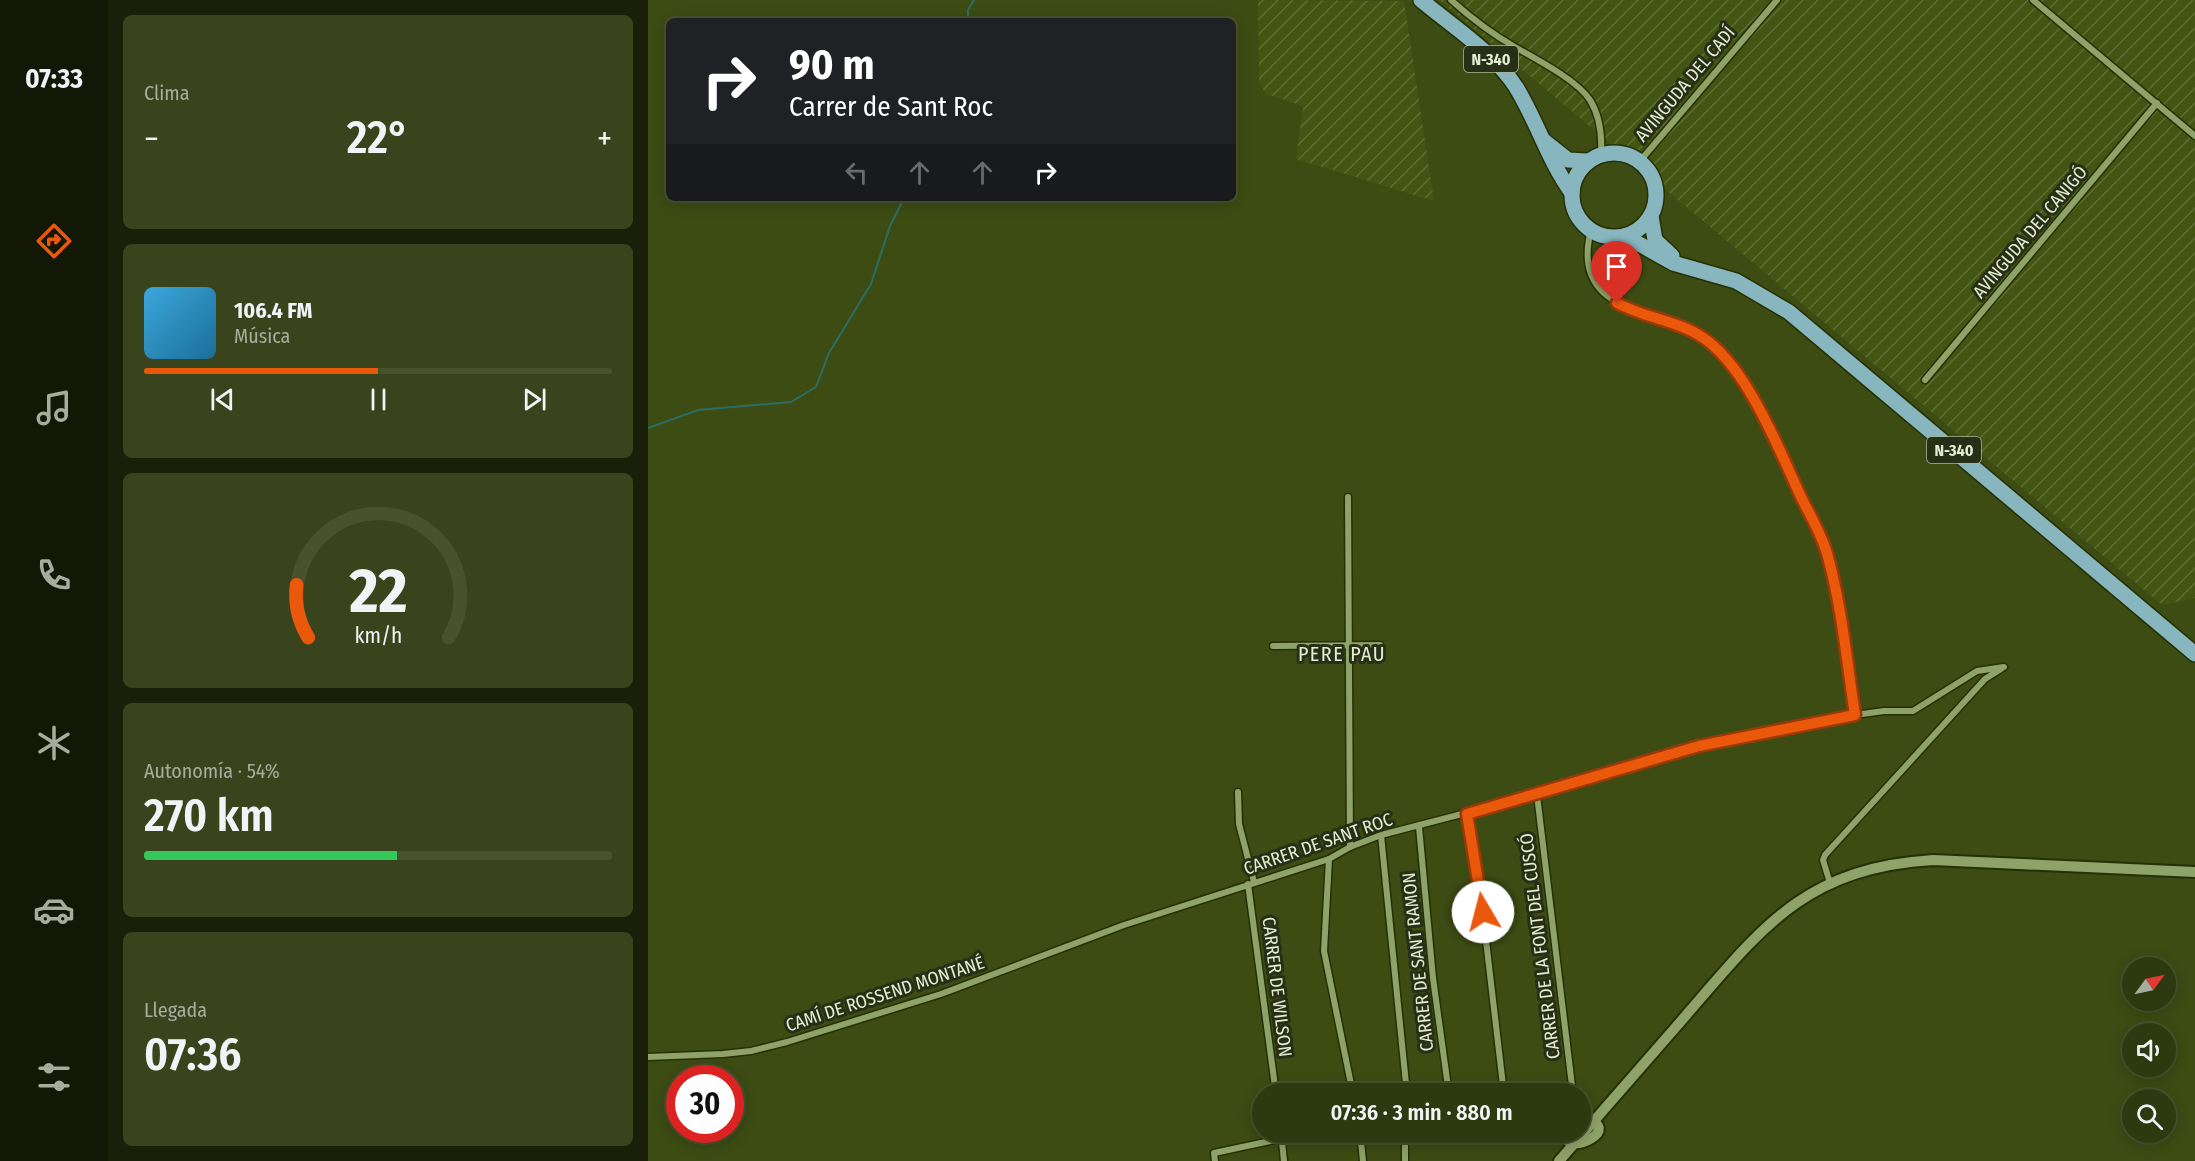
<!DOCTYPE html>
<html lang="es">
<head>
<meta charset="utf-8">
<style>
	body { margin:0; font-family:"Fira Sans Condensed",sans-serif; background:#39441c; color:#f1f3f6; height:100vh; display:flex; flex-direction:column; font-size:22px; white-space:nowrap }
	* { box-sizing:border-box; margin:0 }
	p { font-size:20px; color:#a7ac9e }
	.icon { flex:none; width:33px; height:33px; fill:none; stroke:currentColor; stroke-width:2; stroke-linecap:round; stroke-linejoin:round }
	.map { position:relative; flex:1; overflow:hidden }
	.side { display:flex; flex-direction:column; gap:15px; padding:15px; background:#191f08; width:540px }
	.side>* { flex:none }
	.banner { position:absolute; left:18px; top:18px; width:570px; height:183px; border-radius:9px; box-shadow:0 3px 15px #0003,0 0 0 2px #48532e; background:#202124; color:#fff; overflow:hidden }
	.needle { width:39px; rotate:57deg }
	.controls { position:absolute; left:1474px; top:957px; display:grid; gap:12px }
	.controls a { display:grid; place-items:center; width:54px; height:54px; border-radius:50%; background:#2d390e; box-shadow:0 3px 15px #0003,0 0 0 2px #48532e; font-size:30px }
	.speed { position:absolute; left:18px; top:1065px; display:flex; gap:12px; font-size:30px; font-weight:700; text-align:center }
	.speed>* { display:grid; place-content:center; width:78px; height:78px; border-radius:50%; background:#2d390e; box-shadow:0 3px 15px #0003,0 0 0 2px #48532e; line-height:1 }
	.speed .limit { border:9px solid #d22; background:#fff; color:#111 }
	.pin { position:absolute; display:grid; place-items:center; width:51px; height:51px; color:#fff; margin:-62px -26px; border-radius:50% 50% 50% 0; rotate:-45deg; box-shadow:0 0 6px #0007 }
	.pin .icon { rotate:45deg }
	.me { position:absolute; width:66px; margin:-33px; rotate:352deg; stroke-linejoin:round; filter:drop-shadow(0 0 4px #0008) }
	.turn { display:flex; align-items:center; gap:21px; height:126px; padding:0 24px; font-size:27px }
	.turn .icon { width:78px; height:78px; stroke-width:2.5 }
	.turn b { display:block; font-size:42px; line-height:51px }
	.lanes { display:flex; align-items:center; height:57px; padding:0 24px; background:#0003; justify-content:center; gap:30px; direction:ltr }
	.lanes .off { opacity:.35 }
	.big { font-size:45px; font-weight:600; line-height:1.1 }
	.side .widget { flex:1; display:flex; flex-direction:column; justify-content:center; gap:9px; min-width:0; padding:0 21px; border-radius:9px; background:#39441c }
	.side .dial { align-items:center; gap:0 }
	.dial svg { height:156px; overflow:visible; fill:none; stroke:#48532e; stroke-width:7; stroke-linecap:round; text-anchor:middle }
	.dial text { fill:#f1f3f6; stroke:none }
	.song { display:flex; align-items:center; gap:18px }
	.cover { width:72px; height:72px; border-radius:9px; background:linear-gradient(135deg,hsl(200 70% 55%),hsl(200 70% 35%)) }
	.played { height:6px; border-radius:3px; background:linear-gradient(90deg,#ea580c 50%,#48532e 50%) }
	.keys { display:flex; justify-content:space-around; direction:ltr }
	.heat { display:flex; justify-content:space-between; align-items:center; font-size:33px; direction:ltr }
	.charge { height:9px; border-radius:4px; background:linear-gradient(90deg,#34c759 54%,#48532e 0) }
	.trip { position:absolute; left:604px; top:1083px; width:339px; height:60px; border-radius:30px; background:#2d390e; box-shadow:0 3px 15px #0003,0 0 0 2px #48532e; font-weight:600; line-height:60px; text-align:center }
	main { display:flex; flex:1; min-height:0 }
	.tabs { display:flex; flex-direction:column; width:108px; justify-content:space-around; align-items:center; background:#121706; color:#a7ac9e }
	.tabs .icon { width:42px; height:42px }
	.tabs .selected { color:#ea580c }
	.tabs b { font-size:27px; color:#f1f3f6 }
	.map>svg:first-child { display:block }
	.industrial { fill:url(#industrial-furrows) }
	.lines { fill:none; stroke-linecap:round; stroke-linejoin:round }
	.stream { stroke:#2d6d65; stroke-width:2 }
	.minor-casing { stroke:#253004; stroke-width:9 }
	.tertiary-casing { stroke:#253004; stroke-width:14 }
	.primary-casing { stroke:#253004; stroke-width:18 }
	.minor { stroke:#8fa269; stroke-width:6 }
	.tertiary { stroke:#8fa269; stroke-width:10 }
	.primary { stroke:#88b6bf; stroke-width:15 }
	.route-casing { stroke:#983908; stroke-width:15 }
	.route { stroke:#ea580c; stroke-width:10 }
	.labels { text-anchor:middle; stroke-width:6; stroke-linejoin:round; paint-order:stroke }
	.shield { fill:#272f17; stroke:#abb598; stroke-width:1.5 }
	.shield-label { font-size:16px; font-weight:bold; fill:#e3eed0 }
	.street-label { font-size:18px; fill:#e3eed0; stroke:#272f17 }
	.neighbourhood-label { font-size:20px; letter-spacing:1.5px; fill:#e3eed0; stroke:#272f17 }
</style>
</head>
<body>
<main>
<nav class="tabs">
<b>07:33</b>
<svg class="icon selected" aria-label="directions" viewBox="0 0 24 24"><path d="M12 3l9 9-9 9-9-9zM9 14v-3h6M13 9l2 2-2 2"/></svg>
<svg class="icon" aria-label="music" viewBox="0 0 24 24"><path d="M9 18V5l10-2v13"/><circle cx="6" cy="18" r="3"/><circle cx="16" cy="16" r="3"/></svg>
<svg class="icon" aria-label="phone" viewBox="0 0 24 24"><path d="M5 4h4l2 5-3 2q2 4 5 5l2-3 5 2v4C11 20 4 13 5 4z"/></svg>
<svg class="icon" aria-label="climate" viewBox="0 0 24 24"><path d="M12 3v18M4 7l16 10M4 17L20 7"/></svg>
<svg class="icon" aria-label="car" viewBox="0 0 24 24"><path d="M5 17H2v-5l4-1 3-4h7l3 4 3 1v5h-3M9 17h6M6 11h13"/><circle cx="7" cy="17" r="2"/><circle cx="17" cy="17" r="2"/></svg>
<svg class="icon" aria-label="filters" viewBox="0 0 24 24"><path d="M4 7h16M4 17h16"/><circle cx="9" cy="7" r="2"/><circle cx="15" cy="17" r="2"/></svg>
</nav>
<section class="side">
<div class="widget"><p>Clima</p>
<div class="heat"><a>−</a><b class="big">22°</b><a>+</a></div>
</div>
<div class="widget">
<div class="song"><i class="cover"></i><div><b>106.4 FM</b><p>Música</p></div></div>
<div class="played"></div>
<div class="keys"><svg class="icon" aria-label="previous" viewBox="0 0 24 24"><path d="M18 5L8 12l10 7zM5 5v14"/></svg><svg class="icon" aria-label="pause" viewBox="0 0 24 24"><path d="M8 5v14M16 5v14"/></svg><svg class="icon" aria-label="next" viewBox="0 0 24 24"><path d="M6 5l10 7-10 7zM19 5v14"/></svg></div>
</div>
<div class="widget dial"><svg viewBox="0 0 100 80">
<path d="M14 69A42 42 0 1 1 86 69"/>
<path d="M14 69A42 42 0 0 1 8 42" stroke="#ea580c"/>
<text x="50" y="56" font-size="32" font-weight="700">22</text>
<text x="50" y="72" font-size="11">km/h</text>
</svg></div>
<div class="widget"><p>Autonomía · 54%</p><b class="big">270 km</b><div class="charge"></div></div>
<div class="widget"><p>Llegada</p><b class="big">07:36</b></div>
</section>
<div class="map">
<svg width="1547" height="1161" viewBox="0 0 1547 1161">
	<defs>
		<pattern id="industrial-furrows" width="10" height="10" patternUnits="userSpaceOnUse" patternTransform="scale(1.5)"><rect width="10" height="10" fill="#435512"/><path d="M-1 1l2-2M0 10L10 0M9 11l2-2" fill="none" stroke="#5e6e33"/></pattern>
	</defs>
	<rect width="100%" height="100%" fill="#3c4c13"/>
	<g class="industrial">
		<polygon points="610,0 756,1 786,201 648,159 655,106 618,94 611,82"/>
		<polygon points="791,0 1547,0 1547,598 1514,605"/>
	</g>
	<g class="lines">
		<g class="stream">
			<polyline points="320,21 320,10 326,0"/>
			<polyline points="0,428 50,410 143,402 168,387 181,353 223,284 242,226 256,198"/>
		</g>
		<defs>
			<g id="minor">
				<path d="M803,0c20,18 41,34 64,47 21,12 62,33 75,53 10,16 12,36 11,54"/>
				<polyline points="1385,0 1547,136"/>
				<polyline points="992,161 1129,0"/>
				<path d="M943,230c-25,96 91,75 134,128 31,38 51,86 72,130 10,22 23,43 31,66 4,14 5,30 8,45 7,38 13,77 19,116"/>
				<polyline points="1277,380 1509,103"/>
				<polyline points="700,497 702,847"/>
				<polyline points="625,646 732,645"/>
				<polyline points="590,792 591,824 606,882"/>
				<polyline points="889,795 925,1094"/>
				<polyline points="819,814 832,889 856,1094"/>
				<polyline points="771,827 785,978 801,1094"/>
				<polyline points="733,835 759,1094"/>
				<polyline points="681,859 676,951 705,1094"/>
				<polyline points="1182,883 1175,860 1177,855 1337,679 1353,669"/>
				<polyline points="600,884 628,1094"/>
				<polyline points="0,1057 75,1054 103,1051 139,1042 293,994 476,925 681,859 702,847 733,835 933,783 1051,746 1207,715 1236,711 1265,711 1329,671 1356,667"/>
				<polyline points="633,1132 636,1161"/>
				<polyline points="712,1132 715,1161"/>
				<polyline points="757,1132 757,1161"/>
				<polyline points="891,1132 916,1135"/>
				<polyline points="567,1161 566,1153 664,1132"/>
			</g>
			<g id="tertiary">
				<path d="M917,1132c-3,29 65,-6 16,-13"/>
				<path d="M911,1161c41,-47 82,-94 123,-141 79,-91 121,-152 251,-160l262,12"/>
			</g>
			<g id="primary">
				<path d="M773,0c31,26 72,52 95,87 21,34 32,73 56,106"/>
				<polyline points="896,141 920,160 939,161"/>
				<circle cx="966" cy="195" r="42"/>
				<polyline points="1003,216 1007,240 1024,256"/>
				<polyline points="977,236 1025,263 1088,281 1141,312 1547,654"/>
			</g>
		</defs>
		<use href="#minor" class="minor-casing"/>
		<use href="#tertiary" class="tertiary-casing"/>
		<use href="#primary" class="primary-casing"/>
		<use href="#minor" class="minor"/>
		<use href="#tertiary" class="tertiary"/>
		<use href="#primary" class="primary"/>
	</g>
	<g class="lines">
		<defs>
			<path id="route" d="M835,912l-16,-98 232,-68 156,-31c-8,-52 -13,-107 -27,-158 -5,-20 -17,-40 -26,-58 -23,-49 -55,-133 -100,-162 -26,-17 -58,-19 -85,-34"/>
		</defs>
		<use href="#route" class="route-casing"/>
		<use href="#route" class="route"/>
	</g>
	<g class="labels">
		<g class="shield">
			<rect x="816" y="46" width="54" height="26" rx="4.5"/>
			<rect x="1279" y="437" width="54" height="26" rx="4.5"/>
		</g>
		<g class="shield-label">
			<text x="843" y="65">N-340</text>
			<text x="1306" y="456">N-340</text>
		</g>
		<g class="street-label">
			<text transform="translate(1037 84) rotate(-50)" y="6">AVINGUDA DEL CADÍ</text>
			<text transform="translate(1382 232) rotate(-50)" y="6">AVINGUDA DEL CANIGÓ</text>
			<text transform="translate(670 844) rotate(-19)" y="6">CARRER DE SANT ROC</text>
			<text transform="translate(892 946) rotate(-97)" y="6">CARRER DE LA FONT DEL CUSCÓ</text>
			<text transform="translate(770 962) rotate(-96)" y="6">CARRER DE SANT RAMON</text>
			<text transform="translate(629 987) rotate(83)" y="6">CARRER DE WILSON</text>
			<text transform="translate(237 994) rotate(-18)" y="6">CAMÍ DE ROSSEND MONTANÉ</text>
		</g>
		<g class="neighbourhood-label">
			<text x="694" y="661">PERE PAU</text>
		</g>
	</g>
</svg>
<div class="controls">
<a><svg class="needle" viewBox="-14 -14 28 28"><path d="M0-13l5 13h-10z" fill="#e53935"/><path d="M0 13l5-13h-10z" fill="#a7ac9e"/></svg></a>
<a><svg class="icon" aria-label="sound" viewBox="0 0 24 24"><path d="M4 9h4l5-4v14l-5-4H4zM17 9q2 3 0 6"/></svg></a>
<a><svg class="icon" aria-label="search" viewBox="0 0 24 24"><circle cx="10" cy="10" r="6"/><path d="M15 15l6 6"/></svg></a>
</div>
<div class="speed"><div class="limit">30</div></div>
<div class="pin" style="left:969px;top:303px;background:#d93025"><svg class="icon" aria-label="arrive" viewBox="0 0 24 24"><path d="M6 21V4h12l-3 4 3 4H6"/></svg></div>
<svg class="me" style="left:835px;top:912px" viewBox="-20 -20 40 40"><circle r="19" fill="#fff"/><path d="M0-13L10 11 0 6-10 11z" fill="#ea580c"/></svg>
<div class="trip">07:36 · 3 min · 880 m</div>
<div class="banner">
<div class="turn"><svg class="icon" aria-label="right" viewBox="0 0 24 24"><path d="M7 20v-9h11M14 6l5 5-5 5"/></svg><div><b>90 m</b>Carrer de Sant Roc</div></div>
<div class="lanes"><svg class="icon off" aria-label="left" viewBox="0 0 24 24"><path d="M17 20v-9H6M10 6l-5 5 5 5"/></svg><svg class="icon off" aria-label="ahead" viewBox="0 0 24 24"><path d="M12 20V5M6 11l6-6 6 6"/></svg><svg class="icon off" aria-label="ahead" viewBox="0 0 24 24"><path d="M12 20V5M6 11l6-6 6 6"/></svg><svg class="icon" aria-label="right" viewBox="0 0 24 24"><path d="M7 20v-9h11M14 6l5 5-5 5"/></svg></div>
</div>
</div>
</main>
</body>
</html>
